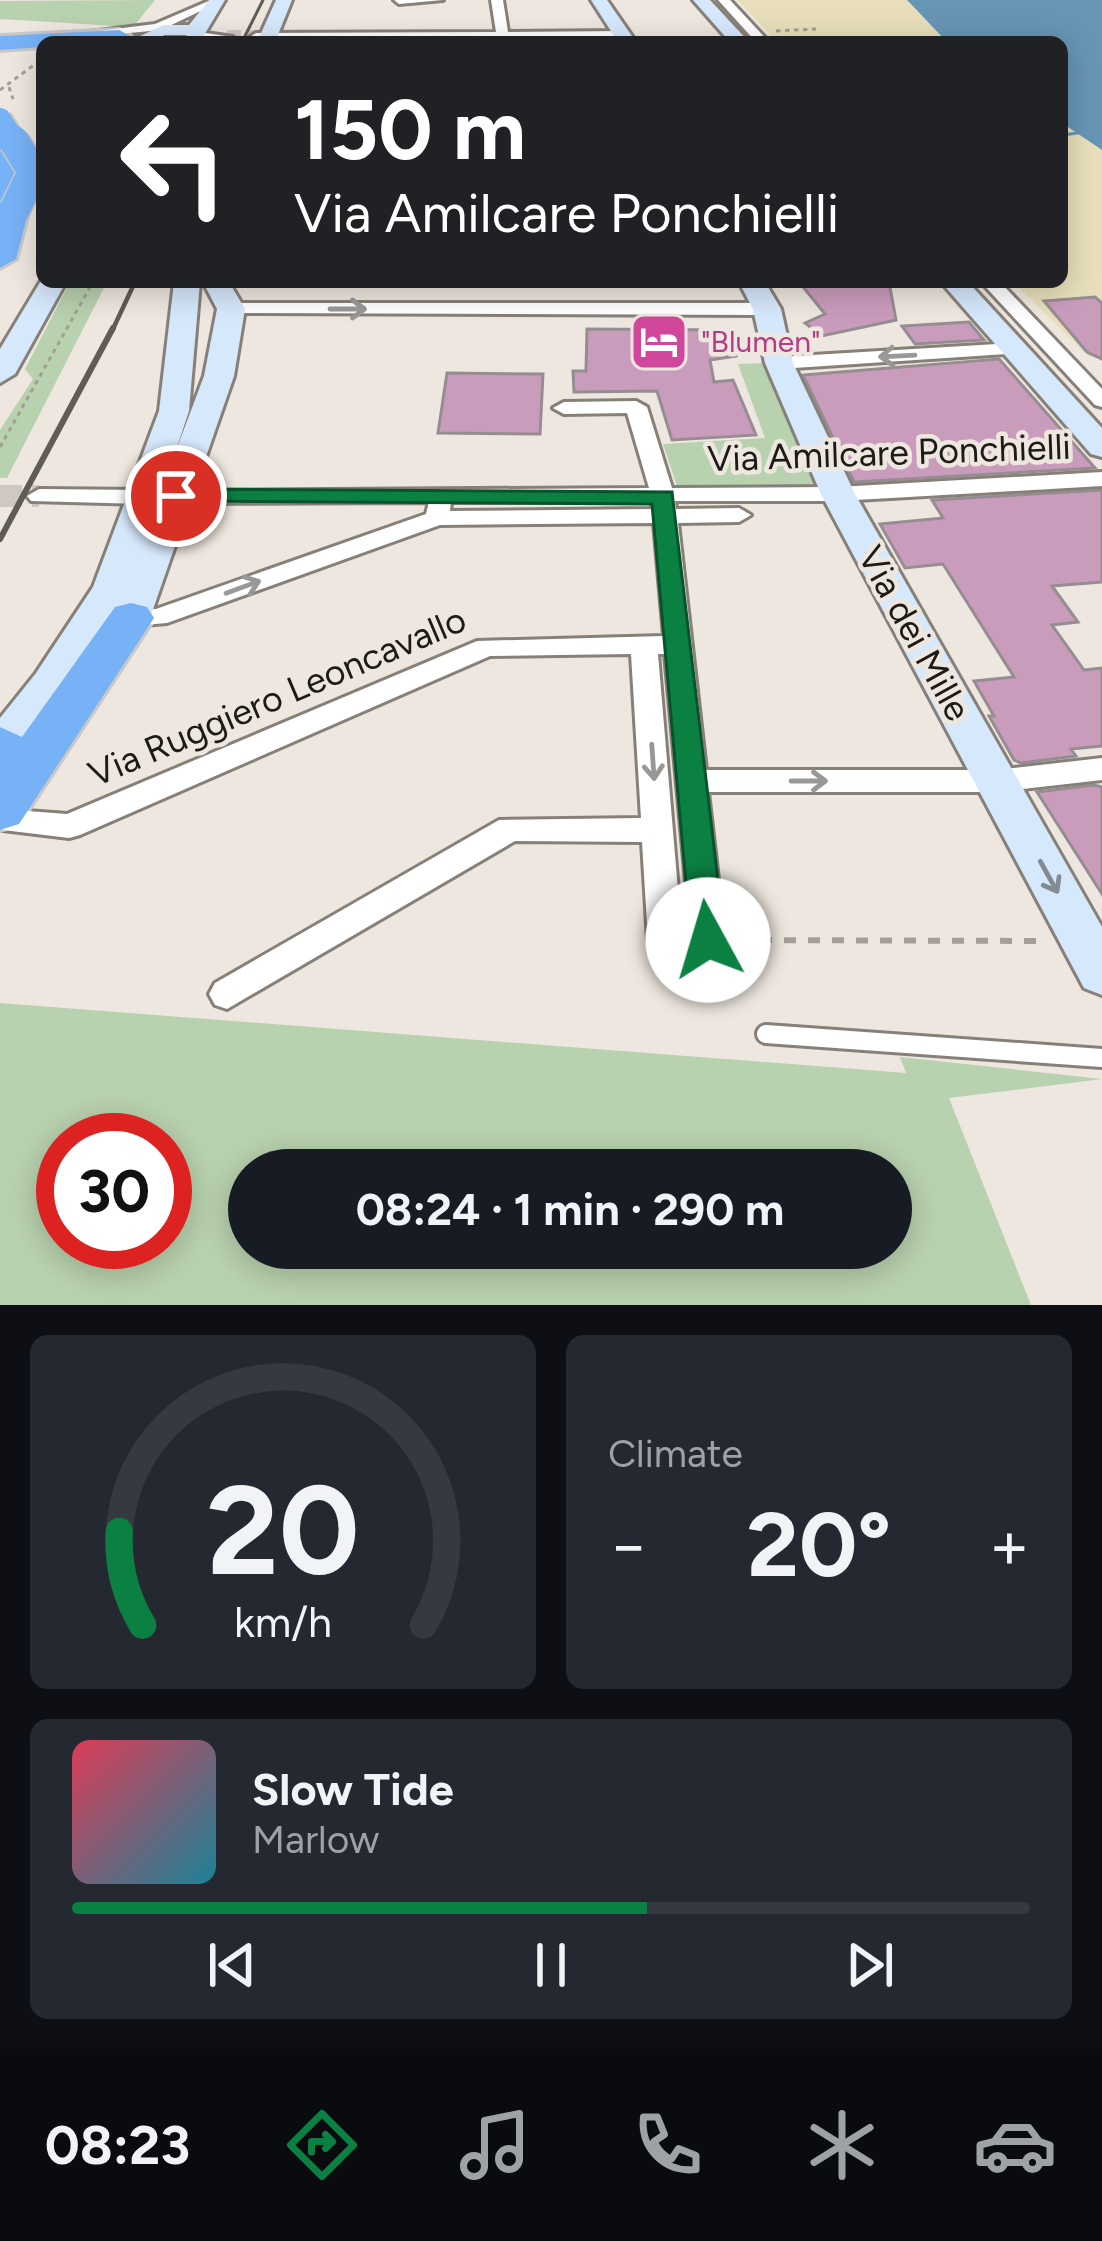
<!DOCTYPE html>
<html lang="en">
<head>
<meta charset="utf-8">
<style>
	body { margin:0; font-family:Figtree,sans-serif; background:#242831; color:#f1f3f6; height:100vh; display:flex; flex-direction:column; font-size:45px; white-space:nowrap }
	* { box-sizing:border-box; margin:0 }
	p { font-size:39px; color:#9ea1a6 }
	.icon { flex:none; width:66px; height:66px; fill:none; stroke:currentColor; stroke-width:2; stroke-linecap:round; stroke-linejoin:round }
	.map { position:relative; height:1305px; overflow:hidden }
	.drawer { display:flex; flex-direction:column; gap:30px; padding:30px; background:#0d0f14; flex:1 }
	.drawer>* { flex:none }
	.top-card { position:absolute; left:36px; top:36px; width:1032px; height:252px; border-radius:18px; box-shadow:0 6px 30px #0003; background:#202124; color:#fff; overflow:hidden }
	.speed { position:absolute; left:36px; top:1113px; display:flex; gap:24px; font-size:60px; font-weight:700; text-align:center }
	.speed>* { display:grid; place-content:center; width:156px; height:156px; border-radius:50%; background:#171b24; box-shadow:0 6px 30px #0003; line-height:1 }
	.speed .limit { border:18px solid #d22; background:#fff; color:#111 }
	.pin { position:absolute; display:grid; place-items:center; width:102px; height:102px; color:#fff; margin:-51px; border:6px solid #fff; border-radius:50%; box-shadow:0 3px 12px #0007 }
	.me { position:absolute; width:132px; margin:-66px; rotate:354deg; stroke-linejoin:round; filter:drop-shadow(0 0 9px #0008) }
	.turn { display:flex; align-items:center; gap:42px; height:252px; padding:0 60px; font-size:54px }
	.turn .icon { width:156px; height:156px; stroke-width:2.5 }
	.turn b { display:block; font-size:84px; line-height:102px }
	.big { font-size:90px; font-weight:700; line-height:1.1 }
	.drawer .tile { flex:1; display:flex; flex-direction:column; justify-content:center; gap:18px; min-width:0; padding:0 42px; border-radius:18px; background:#242831 }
	.drawer .dial { align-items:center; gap:0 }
	.dial svg { height:312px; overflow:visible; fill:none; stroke:#363941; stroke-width:7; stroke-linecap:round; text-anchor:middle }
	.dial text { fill:#f1f3f6; stroke:none }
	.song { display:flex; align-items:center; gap:36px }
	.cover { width:144px; height:144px; border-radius:18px; background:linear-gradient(135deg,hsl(350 70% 55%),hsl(190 70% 35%)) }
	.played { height:12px; border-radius:6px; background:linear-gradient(90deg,#0b8043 60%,#363941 60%) }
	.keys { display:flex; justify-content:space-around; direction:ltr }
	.heat { display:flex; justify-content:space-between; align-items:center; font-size:66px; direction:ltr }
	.drawer .tiles { flex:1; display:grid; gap:30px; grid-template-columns:1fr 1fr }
	.tile:last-child { grid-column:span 2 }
	.trip { position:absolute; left:228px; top:1149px; width:684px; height:120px; border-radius:60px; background:#171b24; box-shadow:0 6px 30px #0003; font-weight:700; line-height:120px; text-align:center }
	.tab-bar { display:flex; height:192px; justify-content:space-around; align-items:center; background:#090b0e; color:#9ea1a6 }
	.tab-bar .icon { width:84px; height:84px }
	.tab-bar .selected { color:#0b8043 }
	.tab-bar b { font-size:54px; color:#f1f3f6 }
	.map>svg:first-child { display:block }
	.green { fill:#b8d1ae; fill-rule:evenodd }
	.sand { fill:#e8dfba }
	.water { fill:#6795b4 }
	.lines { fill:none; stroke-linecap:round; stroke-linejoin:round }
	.stream { stroke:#6795b4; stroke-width:3 }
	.building { fill:#ca9cbc; stroke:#968d93; stroke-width:3 }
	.street-tunnel-far1 { stroke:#cfc8c1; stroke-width:14; stroke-dasharray:14 6; stroke-linecap:butt }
	.street-tunnel { stroke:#cfc8c1; stroke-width:22; stroke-dasharray:22 10; stroke-linecap:butt }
	.lane-far1-casing { stroke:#878079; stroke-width:12 }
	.lane-casing { stroke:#878079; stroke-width:24 }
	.street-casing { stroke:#878079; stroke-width:6 }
	.secondary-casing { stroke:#878079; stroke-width:6 }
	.highway-casing { stroke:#c9c8c8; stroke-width:6 }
	.path-far1 { stroke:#a39e98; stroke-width:3; stroke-dasharray:4.5 4.5; stroke-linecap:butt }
	.path { stroke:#a39e98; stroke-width:6; stroke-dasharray:12 12; stroke-linecap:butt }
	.lane-far1 { stroke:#fff; stroke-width:9 }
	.lane { stroke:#fff; stroke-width:18 }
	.street { fill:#fff; fill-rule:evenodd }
	.secondary { fill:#d6e8fc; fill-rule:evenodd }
	.highway { fill:#77b2f6; fill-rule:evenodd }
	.rail-far2 { stroke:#5f5b56; stroke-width:3 }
	.rail-far1 { stroke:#5f5b56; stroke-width:4.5 }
	.rail { stroke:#5f5b56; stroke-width:6 }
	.highway-bridge-far1-casing { stroke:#c9c8c8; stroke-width:26; stroke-linecap:butt }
	.highway-bridge-casing { stroke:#c9c8c8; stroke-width:33; stroke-linecap:butt }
	.highway-bridge-far1 { stroke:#77b2f6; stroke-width:22 }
	.highway-bridge { stroke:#77b2f6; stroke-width:30 }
	.oneway { stroke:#999897 }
	.oneway2 { stroke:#838c95 }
	.route { fill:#0b8043; stroke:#07532c; stroke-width:3 }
	.labels { text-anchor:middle; stroke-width:9; stroke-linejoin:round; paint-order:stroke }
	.far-hotel-label { font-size:30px; fill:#b23c85; stroke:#eee7df; text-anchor:start }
	.street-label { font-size:36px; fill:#1d1b18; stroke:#eee7df }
</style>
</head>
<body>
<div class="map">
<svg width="1102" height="1305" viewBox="0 0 1102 1305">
	<rect width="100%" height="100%" fill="#eee7df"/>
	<g class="green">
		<polygon points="155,0 133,27 0,19 0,1"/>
		<polygon points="70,282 107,282 7,478 0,478 0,430 33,379 25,369"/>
		<polygon points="765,363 825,486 678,489 663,444 765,438 738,364"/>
		<path d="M0,1003l906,70 -6,-16 202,22 -153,19 82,207h-1031zM63,1140h102v102h-102zM249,1170h642v78h-642z"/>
	</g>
	<g class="sand">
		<polygon points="737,0 906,0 947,42 777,42"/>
		<polygon points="1062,123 1102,150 1102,355 1089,357 1013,282 1062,282"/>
	</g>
	<polygon class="water" points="907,0 1102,0 1102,150 1062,123 1062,42 947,42"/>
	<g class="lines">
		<polyline class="stream" points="1062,135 1078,133"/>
	</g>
	<g class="building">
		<polygon points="799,282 889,282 896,320 822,336 805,323 825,314"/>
		<polygon points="1095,297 1102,303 1102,359 1087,352 1044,301"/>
		<polygon points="969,322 984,340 915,344 902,326"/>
		<polygon points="587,329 729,330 736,356 710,360 714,382 733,380 756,435 672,440 657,391 574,392 573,371 586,371"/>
		<polygon points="999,359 1095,468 854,482 803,375"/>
		<polygon points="447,373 543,374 540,434 438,433"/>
		<polygon points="1102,490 1102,582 1052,586 1078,622 1052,625 1084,670 1102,668 1102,746 1071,749 1076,756 1021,763 1014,760 989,716 994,716 974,681 1014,677 943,564 905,568 880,524 943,518 932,500"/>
		<polygon points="1094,785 1102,787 1102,894 1037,792"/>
	</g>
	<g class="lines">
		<polyline class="street-tunnel-far1" points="227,37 256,37"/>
		<polyline class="street-tunnel" points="0,496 39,496"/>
		<defs>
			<polyline id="lane-far1" points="0,150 42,151"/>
			<polyline id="lane" points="766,1034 1102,1058"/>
			<g id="street">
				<polygon points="211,0 213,5 161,30 88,37 82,33 155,24"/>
				<polygon points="394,0 443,0 399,4"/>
				<polygon points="491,0 503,0 508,32 624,31 630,35 624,39 256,41 250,37 256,33 496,32"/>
				<polygon points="718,0 730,0 769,42 756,42"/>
				<polygon points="199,32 233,37 227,41 195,39"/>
				<polygon points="981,282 1000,282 1102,389 1102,407 1095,405"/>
				<polygon points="231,303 767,303 776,309 767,315 224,313 222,309"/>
				<polygon points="1014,343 1024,349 1021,353 779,369 769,363 779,357"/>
				<path d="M636,401l11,6 25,81 166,-1 264,-15v14l-264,15h-163l1,8 63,-1 12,7 -12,7 -61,1 28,247h290l106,-12v22l-106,12h-288l17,148 -5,10 -12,4 -55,-4 -5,-10 -6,-98 -127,-1 -288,168 -12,-4 -6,-11 6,-11 284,-163 142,-2 -10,-164 -141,2 -410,179 -11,3 -66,-8v-16l11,-4 53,4 410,-173 187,-5 -10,-113 -214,2 -273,98 -36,3 -13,-8 4,-6 34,-3 270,-95 3,-12 -254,1 -12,-7 4,-5 482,-3 -22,-75 -63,1 -11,-6 11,-6zM451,502h201v7l-202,2zM658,654h7l25,272h-9z"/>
				<polygon points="39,489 143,490 155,497 143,504 31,501 27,496"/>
			</g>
			<g id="secondary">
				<polygon points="209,0 225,0 200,42 180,42 187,35 164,35 157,42 136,38 164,25 189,25"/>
				<polygon points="276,0 292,0 275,42 257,42"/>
				<polygon points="591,0 607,0 636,42 618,42"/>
				<polygon points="693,0 710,0 749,42 730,42"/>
				<polygon points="42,279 66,282 15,374 0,383 0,349"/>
				<polygon points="174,282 200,282 189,411 175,453 204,376 217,309 203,282 229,282 245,309 234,376 150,618 144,627 118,627 112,618 115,610 83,668 15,758 0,762 0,718 36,673 93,587 159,411"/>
				<polygon points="739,282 765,282 781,309 793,363 855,494 1102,927 1102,995 1084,988 821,494 765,363 753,309"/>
				<polygon points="941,282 968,282 1102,428 1102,457 1091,454"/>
			</g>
			<g id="highway">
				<polygon points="119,30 130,36 127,41 42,42 42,47 0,50 0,36"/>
				<polygon points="0,147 13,155 29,209 16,259 0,268"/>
				<polygon points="131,603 147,607 154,618 19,824 0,830 0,727 22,737 115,607"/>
			</g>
		</defs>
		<use href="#lane-far1" class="lane-far1-casing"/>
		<use href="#lane" class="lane-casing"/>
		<use href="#street" class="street-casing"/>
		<use href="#secondary" class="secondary-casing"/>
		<use href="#highway" class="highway-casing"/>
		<g class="path-far1">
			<polyline points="776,31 816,29"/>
			<polyline points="9,87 13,99"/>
			<polyline points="0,90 38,62"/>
			<polyline points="0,447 93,282"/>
		</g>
		<polyline class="path" points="736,940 1043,941"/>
		<use href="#lane-far1" class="lane-far1"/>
		<use href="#lane" class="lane"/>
		<use href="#street" class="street"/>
		<use href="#secondary" class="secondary"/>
		<use href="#highway" class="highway"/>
		<polyline class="rail-far2" points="242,42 263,0"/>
		<polyline class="rail-far1" points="112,331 135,282"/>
		<polyline class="rail" points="0,539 113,328"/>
		<defs>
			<polyline id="highway-bridge-far1" points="0,119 16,144"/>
			<polyline id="highway-bridge" points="14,141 33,172 15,209"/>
		</defs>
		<use href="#highway-bridge-far1" class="highway-bridge-far1-casing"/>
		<use href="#highway-bridge" class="highway-bridge-casing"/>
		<use href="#highway-bridge-far1" class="highway-bridge-far1"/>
		<use href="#highway-bridge" class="highway-bridge"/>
	</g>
	<defs><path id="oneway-shaft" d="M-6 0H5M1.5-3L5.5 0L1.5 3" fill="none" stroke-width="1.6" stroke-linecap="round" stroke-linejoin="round" transform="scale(3)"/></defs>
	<g class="oneway">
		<use href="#oneway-shaft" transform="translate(348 309)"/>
		<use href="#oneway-shaft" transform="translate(897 356) rotate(177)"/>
		<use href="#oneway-shaft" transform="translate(243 587) rotate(-20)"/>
		<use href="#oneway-shaft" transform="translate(653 762) rotate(86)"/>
		<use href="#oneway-shaft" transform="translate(809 781)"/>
	</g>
	<use class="oneway2" href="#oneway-shaft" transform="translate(1049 877) rotate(61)"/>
	<polygon class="route" points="176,489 672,492 725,940 720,950 708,955 696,950 691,940 652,504 167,501 167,491"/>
	<defs>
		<symbol id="hotel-square" viewBox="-11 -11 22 22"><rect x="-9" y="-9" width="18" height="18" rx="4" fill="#d1479c" stroke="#eee7df"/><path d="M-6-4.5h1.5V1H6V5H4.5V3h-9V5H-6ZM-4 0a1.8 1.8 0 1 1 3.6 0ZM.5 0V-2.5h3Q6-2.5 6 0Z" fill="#fff"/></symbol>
	</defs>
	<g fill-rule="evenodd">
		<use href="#hotel-square" x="626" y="309" width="66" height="66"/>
	</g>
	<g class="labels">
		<g class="far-hotel-label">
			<text x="701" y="352">"Blumen"</text>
		</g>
		<g class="street-label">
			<text transform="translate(889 452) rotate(-2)" y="13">Via Amilcare Ponchielli</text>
			<text transform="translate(915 633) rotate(61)" y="13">Via dei Mille</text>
			<text transform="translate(277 696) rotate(-23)" y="13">Via Ruggiero Leoncavallo</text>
		</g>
	</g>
</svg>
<div class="speed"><div class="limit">30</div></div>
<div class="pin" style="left:176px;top:496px;background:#d93025"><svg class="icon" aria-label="arrive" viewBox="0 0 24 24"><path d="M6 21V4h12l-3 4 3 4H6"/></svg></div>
<svg class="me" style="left:708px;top:940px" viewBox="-20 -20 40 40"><circle r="19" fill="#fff"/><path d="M0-13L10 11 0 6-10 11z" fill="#0b8043"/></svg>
<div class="trip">08:24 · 1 min · 290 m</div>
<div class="top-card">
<div class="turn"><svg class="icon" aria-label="left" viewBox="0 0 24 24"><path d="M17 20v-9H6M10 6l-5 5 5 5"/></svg><div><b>150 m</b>Via Amilcare Ponchielli</div></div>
</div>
</div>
<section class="drawer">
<div class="tiles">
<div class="tile dial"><svg viewBox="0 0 100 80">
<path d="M14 69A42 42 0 1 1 86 69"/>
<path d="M14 69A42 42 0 0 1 8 45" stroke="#0b8043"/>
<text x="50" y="56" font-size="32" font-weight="700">20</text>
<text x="50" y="72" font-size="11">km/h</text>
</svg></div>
<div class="tile"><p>Climate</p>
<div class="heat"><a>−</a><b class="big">20°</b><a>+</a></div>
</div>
<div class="tile">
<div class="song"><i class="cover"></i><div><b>Slow Tide</b><p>Marlow</p></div></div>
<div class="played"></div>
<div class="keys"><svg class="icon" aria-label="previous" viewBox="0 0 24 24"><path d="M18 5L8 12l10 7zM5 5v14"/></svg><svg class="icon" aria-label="pause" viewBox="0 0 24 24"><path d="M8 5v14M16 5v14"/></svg><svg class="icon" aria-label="next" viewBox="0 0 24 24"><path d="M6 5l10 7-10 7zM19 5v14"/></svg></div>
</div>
</div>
</section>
<nav class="tab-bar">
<b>08:23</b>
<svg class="icon selected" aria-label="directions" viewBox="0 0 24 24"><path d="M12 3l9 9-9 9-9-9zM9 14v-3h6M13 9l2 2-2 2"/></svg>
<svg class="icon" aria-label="music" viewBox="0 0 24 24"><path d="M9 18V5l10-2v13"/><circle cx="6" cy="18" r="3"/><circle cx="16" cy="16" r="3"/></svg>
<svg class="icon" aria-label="phone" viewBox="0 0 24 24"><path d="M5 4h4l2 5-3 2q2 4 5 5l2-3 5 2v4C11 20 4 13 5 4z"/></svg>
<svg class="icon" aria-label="climate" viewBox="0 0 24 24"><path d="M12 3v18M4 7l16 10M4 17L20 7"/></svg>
<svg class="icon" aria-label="car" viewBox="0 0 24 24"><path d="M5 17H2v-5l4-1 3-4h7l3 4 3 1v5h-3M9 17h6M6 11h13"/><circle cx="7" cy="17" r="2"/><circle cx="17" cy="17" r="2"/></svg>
</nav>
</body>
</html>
